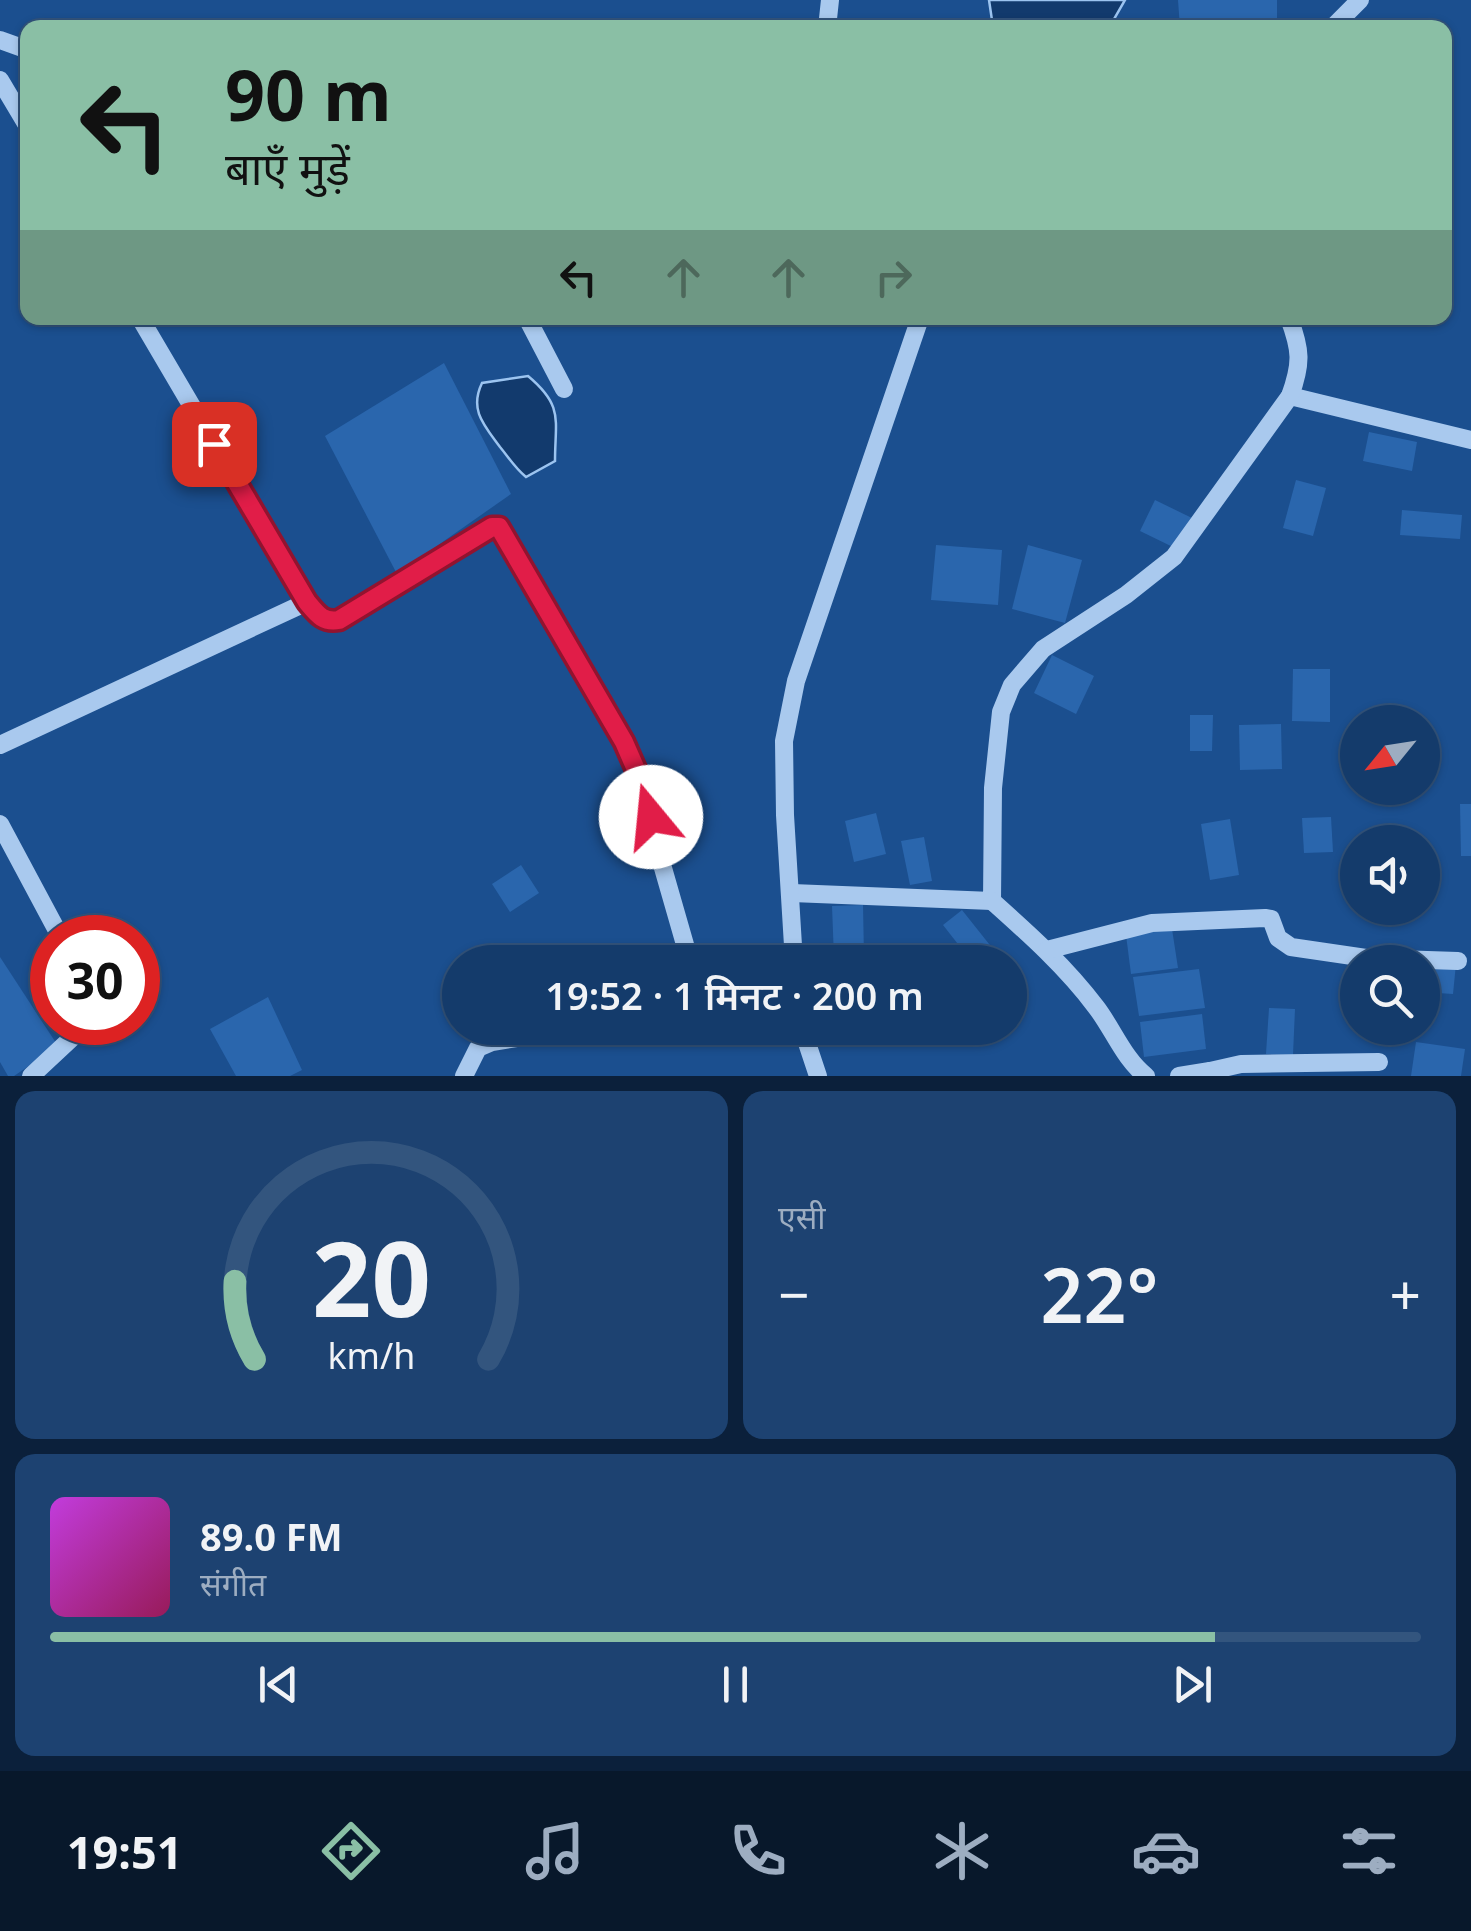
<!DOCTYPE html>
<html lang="hi">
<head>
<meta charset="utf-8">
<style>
	body { margin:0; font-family:"Noto Sans","Noto Sans Devanagari",sans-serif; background:#1d4271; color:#f1f3f6; height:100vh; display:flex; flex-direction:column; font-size:38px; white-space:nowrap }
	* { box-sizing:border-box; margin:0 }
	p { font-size:32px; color:#9dadc1 }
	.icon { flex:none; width:55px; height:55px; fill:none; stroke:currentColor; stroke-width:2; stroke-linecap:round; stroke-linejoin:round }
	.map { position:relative; height:1076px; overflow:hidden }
	.sheet { display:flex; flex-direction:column; gap:15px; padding:15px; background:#0b203b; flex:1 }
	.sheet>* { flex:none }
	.guide { position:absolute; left:20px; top:20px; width:1432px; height:305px; border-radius:20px; box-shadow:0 2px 8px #0004,0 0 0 2px #33557e; background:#8abfa5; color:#111; overflow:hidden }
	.needle { width:65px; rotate:240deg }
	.buttons { position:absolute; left:1340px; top:705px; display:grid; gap:20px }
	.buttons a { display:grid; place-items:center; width:100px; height:100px; border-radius:50%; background:#143b6b; box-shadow:0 2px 8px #0004,0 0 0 2px #33557e; font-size:50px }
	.speed { position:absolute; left:30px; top:915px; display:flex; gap:20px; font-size:50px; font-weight:700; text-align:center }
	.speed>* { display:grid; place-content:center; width:130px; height:130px; border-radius:50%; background:#143b6b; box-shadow:0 2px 8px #0004,0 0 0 2px #33557e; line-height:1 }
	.speed .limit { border:15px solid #d22; background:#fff; color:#111 }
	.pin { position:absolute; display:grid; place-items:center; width:85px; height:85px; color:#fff; margin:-42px; border-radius:20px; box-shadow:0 5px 15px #0006 }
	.me { position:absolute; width:110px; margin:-55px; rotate:343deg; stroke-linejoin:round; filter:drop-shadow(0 0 8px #0008) }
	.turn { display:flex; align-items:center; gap:35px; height:210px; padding:0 40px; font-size:45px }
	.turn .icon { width:130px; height:130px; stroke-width:2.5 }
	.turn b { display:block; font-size:70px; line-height:85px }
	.lanes { display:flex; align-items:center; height:95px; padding:0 40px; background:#0003; justify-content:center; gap:50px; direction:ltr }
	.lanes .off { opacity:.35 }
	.big { font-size:75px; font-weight:600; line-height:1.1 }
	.sheet .card { flex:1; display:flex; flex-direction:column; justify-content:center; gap:15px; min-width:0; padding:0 35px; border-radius:20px; background:#1d4271 }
	.sheet .dial { align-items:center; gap:0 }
	.dial svg { height:260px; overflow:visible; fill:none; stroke:#33557e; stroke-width:7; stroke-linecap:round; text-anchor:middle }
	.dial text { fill:#f1f3f6; stroke:none }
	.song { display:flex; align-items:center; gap:30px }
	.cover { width:120px; height:120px; border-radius:15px; background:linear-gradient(135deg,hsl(290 70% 55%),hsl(330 70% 35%)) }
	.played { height:10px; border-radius:5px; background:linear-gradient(90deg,#8abfa5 85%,#33557e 85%) }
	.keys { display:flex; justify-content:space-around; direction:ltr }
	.heat { display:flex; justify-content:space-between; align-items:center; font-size:55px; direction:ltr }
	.sheet .tiles { flex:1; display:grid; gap:15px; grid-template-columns:1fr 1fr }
	.card:last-child { grid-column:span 2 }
	.trip { position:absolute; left:442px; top:945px; width:585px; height:100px; border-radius:50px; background:#143b6b; box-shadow:0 2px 8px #0004,0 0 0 2px #33557e; font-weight:600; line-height:100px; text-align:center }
	.tab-bar { display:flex; height:160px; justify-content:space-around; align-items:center; background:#08182b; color:#9dadc1 }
	.tab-bar .icon { width:70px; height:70px }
	.tab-bar .current { color:#8abfa5 }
	.tab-bar b { font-size:45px; color:#f1f3f6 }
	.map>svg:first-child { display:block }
	.water { fill:#123a6d; stroke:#9cc4f0; stroke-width:2.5 }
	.building { fill:#2a66ad }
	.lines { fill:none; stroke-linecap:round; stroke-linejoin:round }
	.minor { stroke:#a9c9ee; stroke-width:18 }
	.route-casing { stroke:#92132f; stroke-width:25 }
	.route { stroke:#e11d48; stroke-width:18 }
</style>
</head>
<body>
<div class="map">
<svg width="1471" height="1076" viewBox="0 0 1471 1076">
	<rect width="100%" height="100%" fill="#1b4f8f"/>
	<g class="water">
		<polygon points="989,0 1125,0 1110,26 1097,28 993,27"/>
		<path d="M528,376c36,30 27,44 27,85l-29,16c-11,-9 -17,-19 -26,-30 -16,-22 -31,-37 -18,-64z"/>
	</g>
	<g class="building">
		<polygon points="1178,0 1277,0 1277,28 1180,28"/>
		<polygon points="444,363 511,494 397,574 325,436"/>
		<polygon points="1369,432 1417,442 1412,471 1363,461"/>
		<polygon points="1296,480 1326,488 1313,536 1283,528"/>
		<polygon points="1155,500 1192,518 1177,549 1140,531"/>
		<polygon points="1402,510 1462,515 1460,539 1400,535"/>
		<polygon points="936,545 1002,550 998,605 931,600"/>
		<polygon points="1028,545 1082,560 1065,623 1012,609"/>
		<polygon points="1052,655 1094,676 1076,714 1034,693"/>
		<polygon points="1293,669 1330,669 1330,722 1292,721"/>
		<polygon points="1190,715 1213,715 1212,751 1190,751"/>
		<polygon points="1281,724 1282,769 1240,770 1239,725"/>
		<polygon points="1460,804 1471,804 1471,856 1461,856"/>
		<polygon points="876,813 886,854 854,862 845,821"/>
		<polygon points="1331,817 1333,852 1304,853 1302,818"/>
		<polygon points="1230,819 1239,875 1210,880 1201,824"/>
		<polygon points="924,837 932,881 910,885 901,841"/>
		<polygon points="521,865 539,893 510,912 492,884"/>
		<polygon points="863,905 864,957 834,958 832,906"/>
		<polygon points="962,910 993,949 976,962 972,962 943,925"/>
		<polygon points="1172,929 1178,968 1131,974 1126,935"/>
		<polygon points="0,957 58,1046 14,1076 8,1076 0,1062"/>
		<polygon points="1422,961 1456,964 1453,994 1422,992"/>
		<polygon points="1199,969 1205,1008 1139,1016 1133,977"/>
		<polygon points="268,997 302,1070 290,1076 236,1076 210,1029"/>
		<polygon points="1269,1008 1295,1009 1293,1055 1266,1054"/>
		<polygon points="1202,1014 1206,1049 1144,1057 1140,1022"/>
		<polygon points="820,1028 869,1028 869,1030 822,1037"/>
		<polygon points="1416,1042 1465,1049 1461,1076 1411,1076"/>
	</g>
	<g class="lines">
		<g class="minor">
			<polyline points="827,28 830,0"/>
			<polyline points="1332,28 1360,0"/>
			<polyline points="0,40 28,50"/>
			<polyline points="0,80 28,127"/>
			<path d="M140,318l167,284c10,12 16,21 32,18l153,-93 10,3 130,230 58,202"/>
			<polyline points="527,318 564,389"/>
			<polyline points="1290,396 1471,440"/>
			<polyline points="0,745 307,602"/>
			<polyline points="0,824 61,938"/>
			<path d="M792,893l200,8 1,-113 8,-76 11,-27 31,-36 83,-54 48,-38 116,-161c12,-33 11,-46 -1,-78"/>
			<path d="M992,901c37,33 74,66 104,106 17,22 28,52 50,69"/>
			<polyline points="1047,950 1152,923 1265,918 1271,919 1278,938 1291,947 1366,958 1458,961"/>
			<polyline points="794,962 785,815 784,741 796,681 920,318"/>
			<polyline points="802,1028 818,1076"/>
			<polyline points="1210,1071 1241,1064 1379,1062"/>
			<polyline points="31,1076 89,1022"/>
			<polyline points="464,1076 478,1048 492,1042 581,1028"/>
			<polyline points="1179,1076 1210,1071 1210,1076"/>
		</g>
	</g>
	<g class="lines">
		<defs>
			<path id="route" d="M214,444l93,158c10,12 16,21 32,18l153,-93h7l125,215 17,39 10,36"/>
		</defs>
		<use href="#route" class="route-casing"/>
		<use href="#route" class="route"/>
	</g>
</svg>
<div class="buttons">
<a><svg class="needle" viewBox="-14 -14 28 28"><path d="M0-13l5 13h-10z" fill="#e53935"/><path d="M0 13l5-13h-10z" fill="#9dadc1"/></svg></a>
<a><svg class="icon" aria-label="sound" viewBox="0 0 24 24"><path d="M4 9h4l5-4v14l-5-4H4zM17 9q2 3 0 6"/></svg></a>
<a><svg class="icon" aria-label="search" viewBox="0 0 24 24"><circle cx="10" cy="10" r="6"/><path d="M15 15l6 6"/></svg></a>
</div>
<div class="speed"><div class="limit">30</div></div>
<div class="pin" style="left:214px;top:444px;background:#d93025"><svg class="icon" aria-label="arrive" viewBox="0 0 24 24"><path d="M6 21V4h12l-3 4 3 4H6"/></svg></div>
<svg class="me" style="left:651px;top:817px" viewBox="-20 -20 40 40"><circle r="19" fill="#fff"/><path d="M0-13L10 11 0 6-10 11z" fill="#e11d48"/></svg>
<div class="trip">19:52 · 1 मिनट · 200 m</div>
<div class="guide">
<div class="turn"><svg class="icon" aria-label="left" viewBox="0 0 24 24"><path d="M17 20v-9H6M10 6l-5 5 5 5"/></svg><div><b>90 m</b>बाएँ मुड़ें</div></div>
<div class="lanes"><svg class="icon" aria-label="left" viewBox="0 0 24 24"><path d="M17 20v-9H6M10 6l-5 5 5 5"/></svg><svg class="icon off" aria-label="ahead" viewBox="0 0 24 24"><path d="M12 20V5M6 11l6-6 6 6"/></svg><svg class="icon off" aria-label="ahead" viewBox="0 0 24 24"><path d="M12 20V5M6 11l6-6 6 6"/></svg><svg class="icon off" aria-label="right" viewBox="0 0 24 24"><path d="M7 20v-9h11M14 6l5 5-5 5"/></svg></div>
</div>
</div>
<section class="sheet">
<div class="tiles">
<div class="card dial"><svg viewBox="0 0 100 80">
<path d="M14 69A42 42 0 1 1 86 69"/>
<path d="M14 69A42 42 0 0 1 8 45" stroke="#8abfa5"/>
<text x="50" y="56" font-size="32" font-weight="700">20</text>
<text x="50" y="72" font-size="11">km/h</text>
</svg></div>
<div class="card"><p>एसी</p>
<div class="heat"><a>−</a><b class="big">22°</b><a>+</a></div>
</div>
<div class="card">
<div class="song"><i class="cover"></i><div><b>89.0 FM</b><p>संगीत</p></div></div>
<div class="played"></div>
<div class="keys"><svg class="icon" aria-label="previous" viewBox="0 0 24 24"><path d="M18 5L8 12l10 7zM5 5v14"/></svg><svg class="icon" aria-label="pause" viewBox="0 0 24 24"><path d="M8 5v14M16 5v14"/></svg><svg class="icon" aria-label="next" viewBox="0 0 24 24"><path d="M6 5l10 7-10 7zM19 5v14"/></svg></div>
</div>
</div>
</section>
<nav class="tab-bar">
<b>19:51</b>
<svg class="icon current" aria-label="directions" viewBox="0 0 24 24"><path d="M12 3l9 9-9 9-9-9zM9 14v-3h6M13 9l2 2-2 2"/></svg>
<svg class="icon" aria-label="music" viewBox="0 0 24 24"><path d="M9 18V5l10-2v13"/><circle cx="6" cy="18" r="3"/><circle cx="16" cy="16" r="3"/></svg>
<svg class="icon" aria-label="phone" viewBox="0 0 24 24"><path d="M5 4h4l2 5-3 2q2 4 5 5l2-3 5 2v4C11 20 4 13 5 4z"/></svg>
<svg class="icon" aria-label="climate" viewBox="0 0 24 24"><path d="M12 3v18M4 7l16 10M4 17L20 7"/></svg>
<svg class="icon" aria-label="car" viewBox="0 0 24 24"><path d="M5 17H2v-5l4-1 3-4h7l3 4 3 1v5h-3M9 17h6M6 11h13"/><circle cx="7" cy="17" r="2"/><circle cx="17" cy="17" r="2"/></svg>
<svg class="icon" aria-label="filters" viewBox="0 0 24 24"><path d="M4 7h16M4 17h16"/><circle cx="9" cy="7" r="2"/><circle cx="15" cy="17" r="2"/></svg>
</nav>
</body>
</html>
